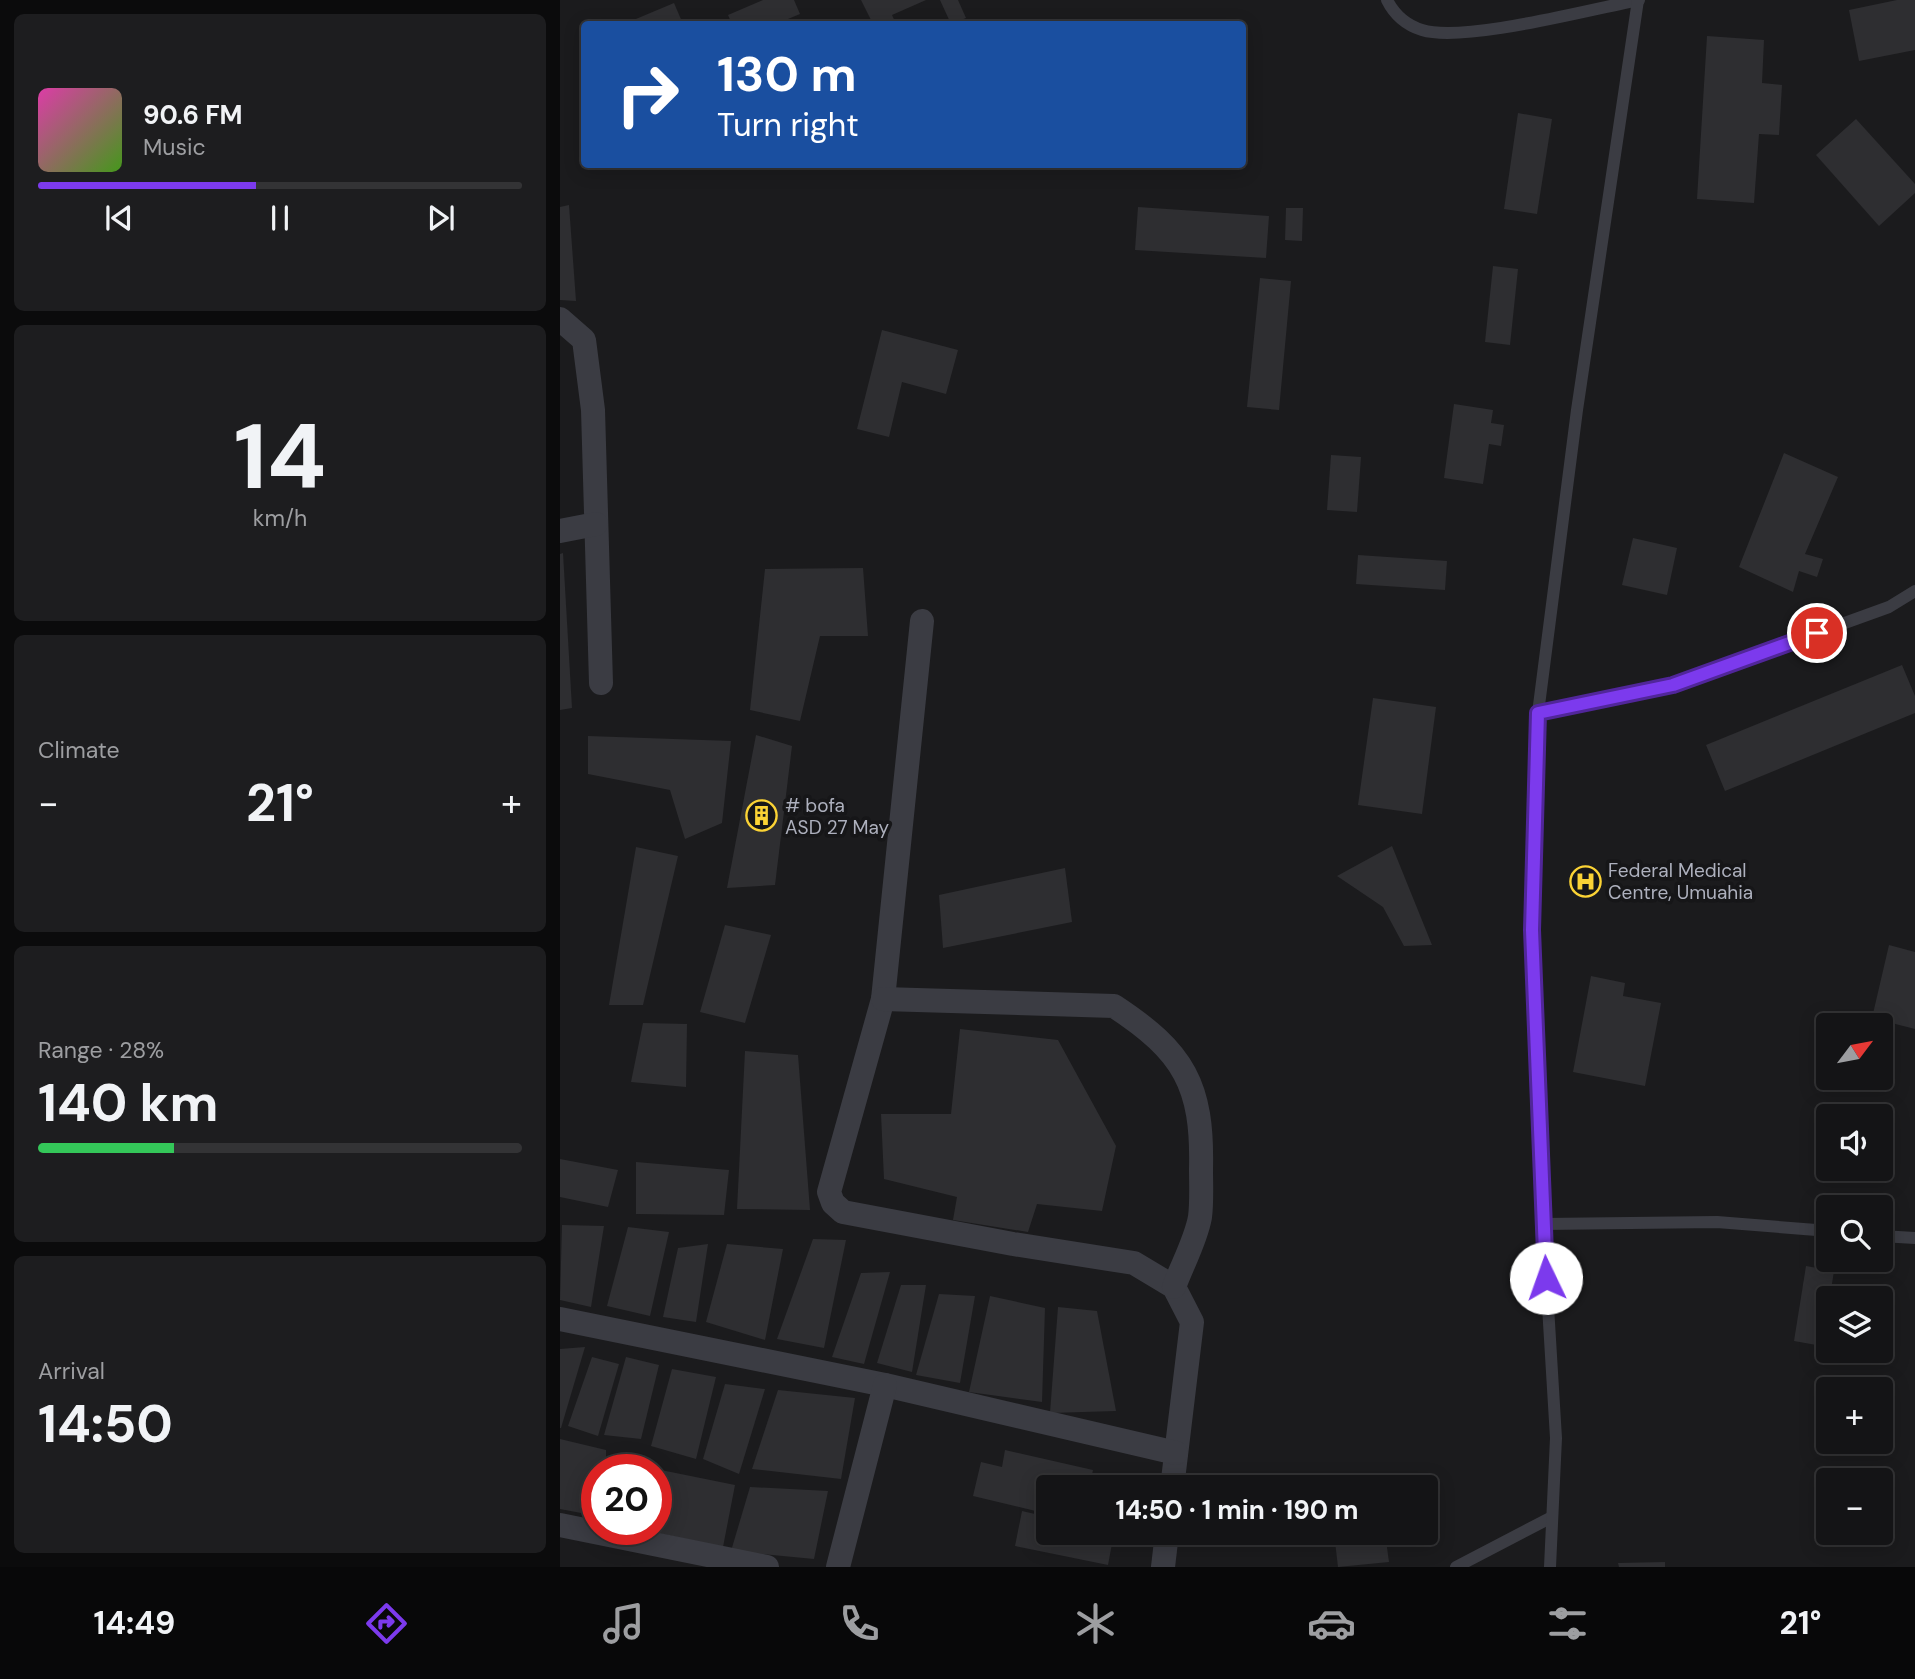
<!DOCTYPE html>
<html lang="en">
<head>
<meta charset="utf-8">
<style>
	body { margin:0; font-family:"DM Sans",sans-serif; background:#1d1d1f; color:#f1f3f6; height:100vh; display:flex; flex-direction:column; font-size:26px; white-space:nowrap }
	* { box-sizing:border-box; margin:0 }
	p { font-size:23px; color:#9d9ea1 }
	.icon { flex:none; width:38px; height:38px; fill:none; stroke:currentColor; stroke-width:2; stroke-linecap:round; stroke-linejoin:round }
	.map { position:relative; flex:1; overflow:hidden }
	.panel { display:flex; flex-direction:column; gap:14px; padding:14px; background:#0b0b0c; width:560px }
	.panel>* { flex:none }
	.guide { position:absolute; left:21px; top:21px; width:665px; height:147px; border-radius:7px; box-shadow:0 4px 18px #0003,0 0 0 2px #333335; background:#1a4fa0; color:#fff; overflow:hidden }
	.needle { width:46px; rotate:58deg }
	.controls { position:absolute; left:1256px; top:1013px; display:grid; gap:14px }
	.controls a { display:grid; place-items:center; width:77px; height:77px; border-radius:7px; background:#141416; box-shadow:0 4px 18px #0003,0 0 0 2px #333335; font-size:35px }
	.speed { position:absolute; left:21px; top:1454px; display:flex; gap:14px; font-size:35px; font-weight:700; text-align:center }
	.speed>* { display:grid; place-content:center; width:91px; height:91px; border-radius:50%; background:#141416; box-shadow:0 4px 18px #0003,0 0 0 2px #333335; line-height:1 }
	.speed .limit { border:10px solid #d22; background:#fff; color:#111 }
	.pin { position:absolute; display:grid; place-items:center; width:60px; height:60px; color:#fff; margin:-30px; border:4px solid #fff; border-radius:50%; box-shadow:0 2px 7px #0007 }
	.me { position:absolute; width:77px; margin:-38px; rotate:357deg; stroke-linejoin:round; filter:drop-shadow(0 0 5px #0008) }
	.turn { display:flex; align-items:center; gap:24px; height:147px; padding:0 21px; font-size:32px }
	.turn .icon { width:91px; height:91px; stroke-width:2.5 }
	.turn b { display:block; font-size:49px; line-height:60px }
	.big { font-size:52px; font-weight:700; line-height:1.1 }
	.panel .tile { flex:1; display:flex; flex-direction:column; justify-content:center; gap:10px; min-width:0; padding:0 24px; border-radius:10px; background:#1d1d1f }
	.panel .dial { align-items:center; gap:0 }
	.dial b { font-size:91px; line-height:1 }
	.song { display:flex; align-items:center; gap:21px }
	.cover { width:84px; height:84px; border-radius:10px; background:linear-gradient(135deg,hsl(320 70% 55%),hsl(100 70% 35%)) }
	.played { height:7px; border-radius:4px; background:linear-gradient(90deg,#7c3aed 45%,#333335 45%) }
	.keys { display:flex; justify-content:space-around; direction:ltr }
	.heat { display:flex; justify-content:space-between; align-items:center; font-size:38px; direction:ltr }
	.charge { height:10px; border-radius:5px; background:linear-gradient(90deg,#34c759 28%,#333335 0) }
	.trip { position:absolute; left:476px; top:1475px; width:402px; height:70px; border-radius:7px; background:#141416; box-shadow:0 4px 18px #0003,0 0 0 2px #333335; font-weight:700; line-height:70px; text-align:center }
	.dock { display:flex; height:112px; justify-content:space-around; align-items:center; background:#080809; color:#9d9ea1 }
	.dock .icon { width:49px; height:49px }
	.dock .active { color:#7c3aed }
	.dock b { font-size:32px; color:#f1f3f6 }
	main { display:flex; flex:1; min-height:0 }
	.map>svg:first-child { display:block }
	.building { fill:#2e2e31 }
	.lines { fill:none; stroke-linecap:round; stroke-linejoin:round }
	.service { stroke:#3b3c43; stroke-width:12 }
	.minor { stroke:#3b3c43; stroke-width:24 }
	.route-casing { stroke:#51269a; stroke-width:18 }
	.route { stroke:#7c3aed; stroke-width:12 }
	.labels { text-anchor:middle; stroke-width:7; stroke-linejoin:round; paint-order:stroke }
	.poi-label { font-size:19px; fill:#adb0bd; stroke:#161618; text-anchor:start }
</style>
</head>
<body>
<main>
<section class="panel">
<div class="tile">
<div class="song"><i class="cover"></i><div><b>90.6 FM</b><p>Music</p></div></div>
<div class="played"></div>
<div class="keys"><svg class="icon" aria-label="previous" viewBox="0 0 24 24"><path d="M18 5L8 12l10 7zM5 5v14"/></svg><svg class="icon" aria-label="pause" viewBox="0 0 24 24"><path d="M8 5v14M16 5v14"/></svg><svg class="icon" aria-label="next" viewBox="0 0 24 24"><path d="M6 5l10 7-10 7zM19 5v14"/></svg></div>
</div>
<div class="tile dial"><b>14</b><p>km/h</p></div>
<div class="tile"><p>Climate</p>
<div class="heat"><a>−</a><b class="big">21°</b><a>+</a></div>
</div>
<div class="tile"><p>Range · 28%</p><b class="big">140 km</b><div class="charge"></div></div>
<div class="tile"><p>Arrival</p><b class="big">14:50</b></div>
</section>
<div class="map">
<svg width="1355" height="1567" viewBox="0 0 1355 1567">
	<rect width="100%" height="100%" fill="#1b1b1d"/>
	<g class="building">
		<polygon points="203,0 234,0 240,14 216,24 172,24 168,15"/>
		<polygon points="301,0 366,0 332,15 336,24 313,24"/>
		<polygon points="380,0 398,0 406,18 391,24"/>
		<polygon points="1337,0 1355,0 1355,50 1299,61 1289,10"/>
		<polygon points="114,3 123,24 64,24"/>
		<polygon points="1147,36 1204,40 1202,83 1222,85 1219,135 1199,134 1194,203 1137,199"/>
		<polygon points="958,113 992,119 977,214 944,209"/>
		<polygon points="1296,119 1355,184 1355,193 1319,226 1256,155"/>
		<polygon points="9,205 16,301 0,300 0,207"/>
		<polygon points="578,207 709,216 706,258 575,250"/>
		<polygon points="726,208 743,208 742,241 725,240"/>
		<polygon points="933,266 958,269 950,345 925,342"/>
		<polygon points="700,278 731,281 719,410 687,407"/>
		<polygon points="322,330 398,350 386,394 342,382 329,437 297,429"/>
		<polygon points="894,404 933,410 931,423 944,425 941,446 929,444 923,484 884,478"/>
		<polygon points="1224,453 1278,477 1245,554 1263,559 1257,577 1239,571 1233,592 1179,567"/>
		<polygon points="771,455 801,457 797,512 767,510"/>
		<polygon points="1073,538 1117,548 1107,595 1062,585"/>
		<polygon points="3,553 12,708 0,710 0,554"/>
		<polygon points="798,555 887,561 885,590 796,584"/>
		<polygon points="303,568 308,636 260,636 240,721 190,710 205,569"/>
		<polygon points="1342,665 1355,696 1355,713 1165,791 1146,745"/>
		<polygon points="813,698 876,707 862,814 798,805"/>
		<polygon points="196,735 232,746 215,885 167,888"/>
		<polygon points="28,736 171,741 162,823 125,839 110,790 28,774"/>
		<polygon points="832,846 872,945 844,946 823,907 777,876"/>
		<polygon points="76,847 118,856 83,1005 49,1005"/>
		<polygon points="505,868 512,922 383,948 379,895"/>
		<polygon points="165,925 211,935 185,1023 140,1012"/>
		<polygon points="1329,945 1355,952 1355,1029 1312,1018"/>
		<polygon points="1031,976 1065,983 1063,996 1101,1003 1085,1086 1013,1072"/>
		<polygon points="83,1023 127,1024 126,1087 71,1082"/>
		<polygon points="400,1029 498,1040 556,1146 542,1211 477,1204 468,1232 393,1220 397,1197 324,1179 321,1114 391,1114"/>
		<polygon points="185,1051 238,1055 250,1210 177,1209"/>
		<polygon points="0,1159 58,1170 48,1207 0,1197"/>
		<polygon points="76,1162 169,1170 164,1215 76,1214"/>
		<polygon points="2,1225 44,1226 31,1307 0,1300"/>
		<polygon points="68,1227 109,1232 90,1316 47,1306"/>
		<polygon points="253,1239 286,1240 264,1348 217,1339"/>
		<polygon points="148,1244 136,1322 103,1317 118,1248"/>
		<polygon points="167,1244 223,1249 205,1340 146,1322"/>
		<polygon points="1246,1266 1274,1271 1262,1346 1234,1341"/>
		<polygon points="330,1272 304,1364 272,1357 301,1273"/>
		<polygon points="341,1285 366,1285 352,1372 317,1363"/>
		<polygon points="379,1294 415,1296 400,1383 356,1375"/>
		<polygon points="430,1296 485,1308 482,1402 409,1392"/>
		<polygon points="498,1307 537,1311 556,1411 490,1413"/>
		<polygon points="25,1347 1,1428 0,1428 0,1349"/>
		<polygon points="32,1357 59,1364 38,1436 8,1426"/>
		<polygon points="66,1357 99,1365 81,1439 44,1435"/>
		<polygon points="112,1369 156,1377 136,1459 91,1446"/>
		<polygon points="165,1384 205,1389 179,1474 143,1459"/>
		<polygon points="218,1390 295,1398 281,1479 192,1469"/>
		<polygon points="0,1439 46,1450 46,1470 37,1470 37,1516 0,1509"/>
		<polygon points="445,1450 533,1470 529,1488 488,1488 488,1514 413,1496 421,1462 442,1467"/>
		<polygon points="96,1469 175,1485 163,1547 89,1531 96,1530"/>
		<polygon points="190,1487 268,1491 254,1559 171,1551"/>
		<polygon points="462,1511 488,1517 488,1533 554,1533 548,1565 455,1546"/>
		<polygon points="774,1533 825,1533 829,1562 778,1567"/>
		<polygon points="1105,1562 1105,1567 1059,1567 1058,1563"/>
	</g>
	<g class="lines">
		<g class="service">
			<path d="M827,0c7,14 19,25 35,30 42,13 169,-21 217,-30"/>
			<polyline points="978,713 1113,685 1329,607 1355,591"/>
			<polyline points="983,1224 1157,1222 1269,1231"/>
			<polyline points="1321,1236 1355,1238"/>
			<polyline points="896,1567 992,1517"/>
			<polyline points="990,1567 996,1438 983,1224 972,930 978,713 1017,410 1078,0"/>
		</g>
		<g class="minor">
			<polyline points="0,319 24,340 33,410 41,683"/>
			<polyline points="0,531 36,524"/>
			<polyline points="362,621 323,999 269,1192 273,1203 283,1212 453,1244 574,1263 614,1287 632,1322 612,1488"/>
			<path d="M323,999l231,7c70,46 89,79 87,163 0,15 1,33 -1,48 -4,23 -18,48 -26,70"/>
			<polyline points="0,1319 325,1385 616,1453"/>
			<polyline points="0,1525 207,1567"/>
			<polyline points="278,1567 325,1385"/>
			<polyline points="603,1567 607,1533"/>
		</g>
	</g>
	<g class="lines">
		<defs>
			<polyline id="route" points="986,1278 972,930 978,713 1113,685 1257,633"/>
		</defs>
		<use href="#route" class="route-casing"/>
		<use href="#route" class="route"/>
	</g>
	<defs>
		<symbol id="building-ring" viewBox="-11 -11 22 22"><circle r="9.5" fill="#161618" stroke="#fbd335" stroke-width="1.5"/><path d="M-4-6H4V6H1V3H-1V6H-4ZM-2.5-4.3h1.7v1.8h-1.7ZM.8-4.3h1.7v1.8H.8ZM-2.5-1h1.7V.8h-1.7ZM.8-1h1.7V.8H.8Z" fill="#fbd335"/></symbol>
		<symbol id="hospital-ring" viewBox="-11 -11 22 22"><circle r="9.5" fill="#161618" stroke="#fbd335" stroke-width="1.5"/><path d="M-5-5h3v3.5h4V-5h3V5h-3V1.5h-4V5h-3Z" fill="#fbd335"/></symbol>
	</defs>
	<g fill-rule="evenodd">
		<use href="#building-ring" x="184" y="798" width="35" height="35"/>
		<use href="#hospital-ring" x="1008" y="864" width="35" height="35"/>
	</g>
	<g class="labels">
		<g class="poi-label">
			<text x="225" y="812"># bofa<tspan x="225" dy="22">ASD 27 May</tspan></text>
			<text x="1048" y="877">Federal Medical<tspan x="1048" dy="22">Centre, Umuahia</tspan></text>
		</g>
	</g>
</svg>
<div class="controls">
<a><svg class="needle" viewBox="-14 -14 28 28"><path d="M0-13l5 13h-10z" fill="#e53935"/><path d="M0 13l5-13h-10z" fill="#9d9ea1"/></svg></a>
<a><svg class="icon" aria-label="sound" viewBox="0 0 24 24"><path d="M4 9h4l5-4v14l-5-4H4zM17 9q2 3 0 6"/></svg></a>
<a><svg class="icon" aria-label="search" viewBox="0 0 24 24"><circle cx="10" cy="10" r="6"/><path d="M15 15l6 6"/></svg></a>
<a><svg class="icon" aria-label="layers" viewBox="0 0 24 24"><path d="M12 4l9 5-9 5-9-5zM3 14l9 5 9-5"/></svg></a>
<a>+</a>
<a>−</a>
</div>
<div class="speed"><div class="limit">20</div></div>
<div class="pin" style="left:1257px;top:633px;background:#d93025"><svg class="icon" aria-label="arrive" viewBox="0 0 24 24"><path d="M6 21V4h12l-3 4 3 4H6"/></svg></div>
<svg class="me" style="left:986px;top:1278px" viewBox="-20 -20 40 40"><circle r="19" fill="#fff"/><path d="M0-13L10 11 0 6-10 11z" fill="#7c3aed"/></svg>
<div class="trip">14:50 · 1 min · 190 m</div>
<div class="guide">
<div class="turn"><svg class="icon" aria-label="right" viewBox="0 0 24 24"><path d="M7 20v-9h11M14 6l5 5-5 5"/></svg><div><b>130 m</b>Turn right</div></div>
</div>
</div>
</main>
<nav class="dock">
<b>14:49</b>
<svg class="icon active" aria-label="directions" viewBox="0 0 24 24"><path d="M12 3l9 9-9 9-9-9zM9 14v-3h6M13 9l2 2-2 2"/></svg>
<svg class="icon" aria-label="music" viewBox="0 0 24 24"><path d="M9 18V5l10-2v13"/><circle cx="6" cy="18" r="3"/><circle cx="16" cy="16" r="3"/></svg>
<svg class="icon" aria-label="phone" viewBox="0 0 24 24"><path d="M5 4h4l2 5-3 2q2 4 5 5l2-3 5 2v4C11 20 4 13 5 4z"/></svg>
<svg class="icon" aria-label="climate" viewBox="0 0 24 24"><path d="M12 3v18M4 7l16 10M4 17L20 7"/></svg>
<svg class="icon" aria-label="car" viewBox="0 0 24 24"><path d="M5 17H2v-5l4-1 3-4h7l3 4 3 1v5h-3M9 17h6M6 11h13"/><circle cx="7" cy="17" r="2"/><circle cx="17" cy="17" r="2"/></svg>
<svg class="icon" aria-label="filters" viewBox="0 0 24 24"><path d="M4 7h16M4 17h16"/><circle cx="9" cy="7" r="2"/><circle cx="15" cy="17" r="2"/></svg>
<b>21°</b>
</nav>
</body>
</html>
